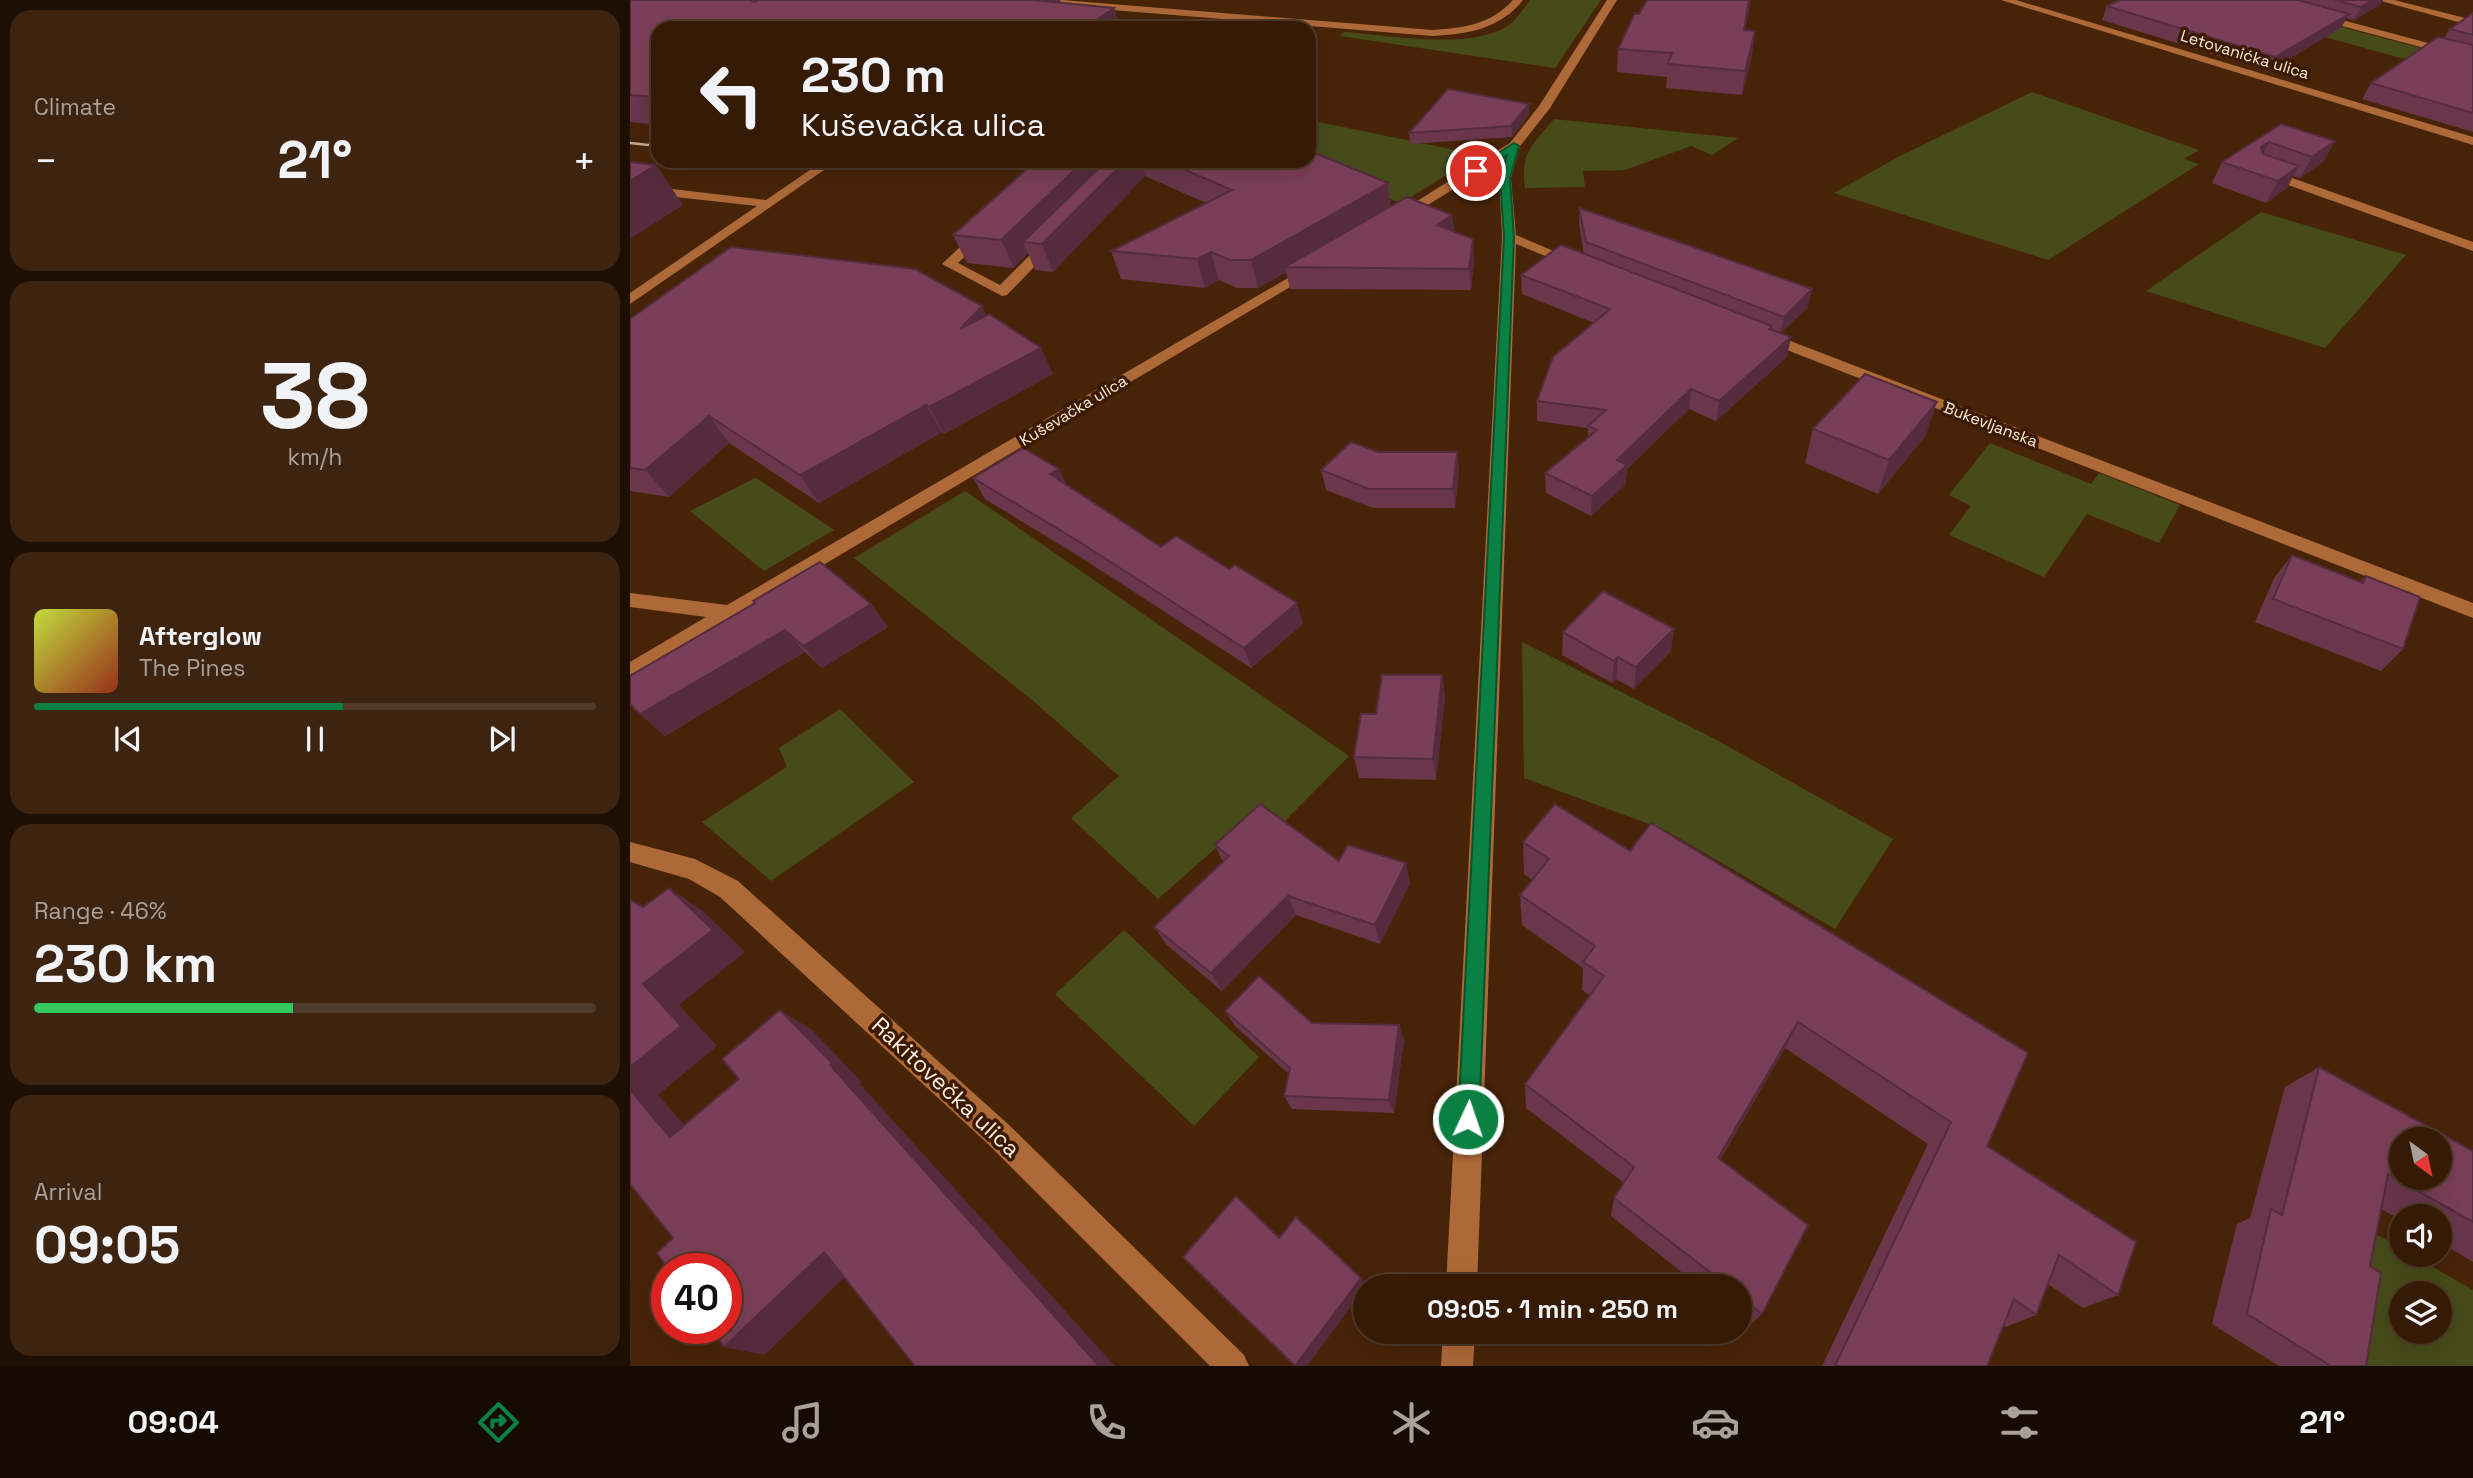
<!DOCTYPE html>
<html lang="en">
<head>
<meta charset="utf-8">
<style>
	body { margin:0; font-family:"Space Grotesk",sans-serif; background:#3d2410; color:#f1f3f6; height:100vh; display:flex; flex-direction:column; font-size:26px; white-space:nowrap }
	* { box-sizing:border-box; margin:0 }
	p { font-size:23px; color:#aaa19b }
	.icon { flex:none; width:38px; height:38px; fill:none; stroke:currentColor; stroke-width:2; stroke-linecap:round; stroke-linejoin:round }
	.map { position:relative; flex:1; overflow:hidden }
	.panel { display:flex; flex-direction:column; gap:10px; padding:10px; background:#1d0f03; width:630px }
	.panel>* { flex:none }
	.top-card { position:absolute; left:21px; top:21px; width:665px; height:147px; border-radius:21px; box-shadow:0 7px 28px #0002,0 0 0 2px #4f3928; background:#351b06; color:#f1f3f6; overflow:hidden }
	.needle { width:46px; rotate:147deg }
	.buttons { position:absolute; left:1759px; top:1127px; display:grid; gap:14px }
	.buttons a { display:grid; place-items:center; width:63px; height:63px; border-radius:50%; background:#351b06; box-shadow:0 7px 28px #0002,0 0 0 2px #4f3928; font-size:35px }
	.speed { position:absolute; left:21px; top:1253px; display:flex; gap:14px; font-size:35px; font-weight:700; text-align:center }
	.speed>* { display:grid; place-content:center; width:91px; height:91px; border-radius:50%; background:#351b06; box-shadow:0 7px 28px #0002,0 0 0 2px #4f3928; line-height:1 }
	.speed .limit { border:10px solid #d22; background:#fff; color:#111 }
	.pin { position:absolute; display:grid; place-items:center; width:60px; height:60px; color:#fff; margin:-30px; border:4px solid #fff; border-radius:50%; box-shadow:0 2px 7px #0007 }
	.me { position:absolute; width:77px; margin:-38px; rotate:3deg; stroke-linejoin:round; filter:drop-shadow(0 0 5px #0008) }
	.turn { display:flex; align-items:center; gap:24px; height:147px; padding:0 35px; font-size:32px }
	.turn .icon { width:91px; height:91px; stroke-width:2.5 }
	.turn b { display:block; font-size:49px; line-height:60px }
	.big { font-size:52px; font-weight:600; line-height:1.1 }
	.panel .tile { flex:1; display:flex; flex-direction:column; justify-content:center; gap:10px; min-width:0; padding:0 24px; border-radius:21px; background:#3d2410 }
	.panel .dial { align-items:center; gap:0 }
	.dial b { font-size:91px; line-height:1 }
	.song { display:flex; align-items:center; gap:21px }
	.cover { width:84px; height:84px; border-radius:10px; background:linear-gradient(135deg,hsl(70 70% 55%),hsl(10 70% 35%)) }
	.played { height:7px; border-radius:4px; background:linear-gradient(90deg,#0b8043 55%,#4f3928 55%) }
	.keys { display:flex; justify-content:space-around; direction:ltr }
	.heat { display:flex; justify-content:space-between; align-items:center; font-size:38px; direction:ltr }
	.charge { height:10px; border-radius:5px; background:linear-gradient(90deg,#34c759 46%,#4f3928 0) }
	.trip { position:absolute; left:723px; top:1274px; width:399px; height:70px; border-radius:35px; background:#351b06; box-shadow:0 7px 28px #0002,0 0 0 2px #4f3928; font-weight:600; line-height:70px; text-align:center }
	.tab-bar { display:flex; height:112px; justify-content:space-around; align-items:center; background:#150b02; color:#aaa19b }
	.tab-bar .icon { width:49px; height:49px }
	.tab-bar .current { color:#0b8043 }
	.tab-bar b { font-size:32px; color:#f1f3f6 }
	main { display:flex; flex:1; min-height:0 }
	.map>svg:first-child { display:block }
	.green { fill:#464b19; fill-rule:evenodd }
	.lines { fill:none; stroke-linecap:round; stroke-linejoin:round }
	.minor { fill:#ae6938; fill-rule:evenodd }
	.rail-far1 { stroke:#c2ac9c; stroke-width:2.5 }
	.rail { stroke:#c2ac9c; stroke-width:3.5 }
	.wall { fill:#69364c }
	.shaded-wall { fill:#552c3e }
	.building { fill:#7a3f58; stroke:#552c3e; stroke-width:2; fill-rule:evenodd }
	.route { fill:#0b8043; stroke:#07532c; stroke-width:2 }
	.labels { text-anchor:middle; stroke-width:7; stroke-linejoin:round; paint-order:stroke }
	.far-street-label { font-size:16px; fill:#fdede3; stroke:#3c1a00 }
	.near-street-label { font-size:23px; fill:#fdede3; stroke:#3c1a00 }
</style>
</head>
<body>
<main>
<section class="panel">
<div class="tile"><p>Climate</p>
<div class="heat"><a>−</a><b class="big">21°</b><a>+</a></div>
</div>
<div class="tile dial"><b>38</b><p>km/h</p></div>
<div class="tile">
<div class="song"><i class="cover"></i><div><b>Afterglow</b><p>The Pines</p></div></div>
<div class="played"></div>
<div class="keys"><svg class="icon" aria-label="previous" viewBox="0 0 24 24"><path d="M18 5L8 12l10 7zM5 5v14"/></svg><svg class="icon" aria-label="pause" viewBox="0 0 24 24"><path d="M8 5v14M16 5v14"/></svg><svg class="icon" aria-label="next" viewBox="0 0 24 24"><path d="M6 5l10 7-10 7zM19 5v14"/></svg></div>
</div>
<div class="tile"><p>Range · 46%</p><b class="big">230 km</b><div class="charge"></div></div>
<div class="tile"><p>Arrival</p><b class="big">09:05</b></div>
</section>
<div class="map">
<svg width="1843" height="1366" viewBox="0 0 1843 1366">
	<rect width="100%" height="100%" fill="#472408"/>
	<g class="green">
		<path d="M900,0h71l-46,68 -215,-32 4,-4c43,3 128,19 165,-7 8,-6 15,-17 21,-25z"/>
		<polygon points="1610,0 1843,62 1843,78 1604,12"/>
		<polygon points="1402,92 1569,150 1554,159 1569,164 1418,260 1204,193 1268,157"/>
		<path d="M924,119l184,19 -26,17 -21,-9 -66,24 -42,1 2,16 -60,1c-5,-36 7,-42 29,-69z"/>
		<polygon points="679,120 849,155 771,203 661,161 679,161"/>
		<polygon points="1631,212 1776,255 1695,348 1516,291"/>
		<polygon points="1360,443 1461,484 1469,473 1550,505 1529,543 1457,514 1414,577 1319,535 1341,506 1319,495"/>
		<polygon points="125,478 126,478 204,530 134,571 60,511"/>
		<polygon points="335,491 719,756 653,823 630,809 528,899 441,818 489,776 401,699 224,558"/>
		<polygon points="892,642 1083,738 1263,839 1205,929 1035,830 894,778"/>
		<polygon points="210,709 284,782 141,881 72,822 157,767 149,748"/>
		<polygon points="494,930 629,1057 564,1126 425,994"/>
		<path d="M1742,1232l29,16v7h11l61,35v76h-125zM1771,1293h39v39h-39z"/>
	</g>
	<g class="lines">
		<g class="minor">
			<path d="M391,0h41l371,30c31,-2 59,-6 80,-30h10c-23,29 -55,34 -90,36l-407,-33z"/>
			<polygon points="977,0 987,0 920,108 890,146 881,178 886,235 954,264 942,267 886,244 847,1286 816,1286 872,237 869,178 875,157 772,221 760,218 880,143 909,106"/>
			<polygon points="1371,0 1386,0 1843,137 1843,145"/>
			<polygon points="1747,0 1764,0 1843,20 1843,26"/>
			<polygon points="1686,13 1843,55 1843,61 1682,18"/>
			<polygon points="193,161 207,161 0,304 0,293 127,206 0,192 0,184 136,200"/>
			<polygon points="1634,168 1843,242 1843,251 1630,175 1628,172"/>
			<polygon points="346,232 358,235 328,263 370,285 415,240 427,243 377,295 372,296 312,264"/>
			<polygon points="682,264 687,265 687,271 0,680 0,662 76,617 0,607 0,593 97,605"/>
			<polygon points="1134,331 1843,603 1843,618 1129,339 1126,336"/>
			<polygon points="0,842 65,859 108,881 378,1124 614,1355 619,1366 580,1366 358,1144 90,897 59,879 0,862"/>
			<polygon points="813,1332 845,1332 843,1366 811,1366"/>
		</g>
		<polyline class="rail-far1" points="0,143 28,146"/>
		<polyline class="rail" points="195,161 240,165"/>
	</g>
	<g class="wall">
		<polygon points="0,0 430,0 431,3 28,28 28,125 0,122"/>
		<polygon points="1491,0 1753,0 1751,4 1724,20 1716,18 1711,28 1638,71 1472,20 1477,6"/>
		<polygon points="1843,13 1843,132 1732,99 1741,83 1814,38 1820,29"/>
		<polygon points="1115,30 1122,55 1112,95 1036,88 1037,77 987,72 988,49"/>
		<polygon points="899,104 899,114 882,137 780,144 779,133"/>
		<polygon points="1651,124 1705,141 1693,162 1670,178 1663,176 1657,188 1636,203 1582,183 1592,162"/>
		<polygon points="406,161 644,161 657,167 758,183 761,206 822,215 824,231 844,260 841,290 660,289 656,272 628,288 607,288 589,280 575,288 491,279 481,251 576,203 515,176 423,272 405,270 398,253 384,268 337,263 323,235"/>
		<polygon points="949,208 1178,307 1151,333 1157,357 1086,421 1059,409 997,469 995,485 961,516 916,493 915,473 958,437 958,428 907,421 907,401 964,323 892,294 891,275 954,254 949,224"/>
		<polygon points="357,315 423,374 314,434 312,432 189,503 99,443 39,497 0,491 0,319"/>
		<polygon points="1183,429 1296,435 1248,494 1175,463"/>
		<polygon points="748,452 827,452 829,472 825,508 743,508 696,490 691,470"/>
		<polygon points="343,478 436,485 531,547 673,624 621,668 455,560 355,499"/>
		<polygon points="1662,555 1730,582 1736,576 1773,649 1751,671 1625,622 1644,578"/>
		<polygon points="125,603 241,604 258,627 192,668 175,652 35,736 10,714"/>
		<polygon points="933,632 1041,651 1004,689 986,679 982,683 932,655"/>
		<polygon points="812,675 815,697 806,780 729,778 724,757 746,714"/>
		<polygon points="925,804 1357,1146 1488,1295 1453,1308 1418,1284 1406,1315 1376,1327 1374,1325 1357,1366 1192,1366 1298,1144 1155,1048 1090,1160 1132,1314 1119,1326 1110,1318 1110,1286 1069,1286 981,1216 984,1198 994,1183 896,1108 895,1084 960,996 952,990 953,968 892,925 890,895 902,880 894,874 893,842"/>
		<polygon points="585,845 709,861 776,863 780,883 750,944 666,915 592,991 537,945 524,927 593,862"/>
		<polygon points="595,1011 682,1023 774,1039 764,1113 662,1109 654,1096 659,1074 605,1026"/>
		<polygon points="1689,1067 1843,1151 1843,1262 1810,1242 1810,1216 1771,1216 1771,1220 1751,1209 1740,1266 1736,1366 1649,1366 1582,1324 1607,1224 1620,1218 1655,1087"/>
	</g>
	<g class="shaded-wall">
		<polygon points="400,0 430,0 433,9"/>
		<polygon points="1119,0 1121,0 1111,54 1114,30"/>
		<polygon points="1742,0 1753,0 1751,4 1724,20 1731,7"/>
		<polygon points="484,8 490,28 455,28"/>
		<polygon points="1719,14 1711,28 1638,71 1645,57"/>
		<polygon points="1125,31 1122,55 1112,95 1115,71"/>
		<polygon points="899,104 899,114 882,137 881,126"/>
		<polygon points="1705,141 1693,162 1670,178 1682,157"/>
		<polygon points="1639,142 1628,164 1631,147"/>
		<polygon points="454,161 491,161 393,242 398,253 384,268 371,240"/>
		<polygon points="495,161 511,161 515,176 423,272 412,244"/>
		<polygon points="26,165 53,205 0,239 0,181"/>
		<polygon points="1669,166 1657,188 1636,203 1648,181"/>
		<polygon points="758,183 761,210 655,267 656,272 628,288 621,260"/>
		<polygon points="822,215 824,236 807,225"/>
		<polygon points="843,239 844,260 841,290 839,269"/>
		<polygon points="581,252 589,280 575,288 567,259"/>
		<polygon points="1182,289 1178,307 1150,334 1154,317"/>
		<polygon points="352,306 365,333 330,329"/>
		<polygon points="1161,337 1157,357 1086,421 1089,401"/>
		<polygon points="411,348 423,374 314,434 299,407"/>
		<polygon points="1061,389 1059,409 997,469 995,485 961,516 962,496 987,460"/>
		<polygon points="1307,402 1296,435 1248,494 1259,460"/>
		<polygon points="296,405 312,432 189,503 170,475"/>
		<polygon points="79,416 99,443 39,497 15,470"/>
		<polygon points="827,452 829,472 825,508 823,489"/>
		<polygon points="429,469 439,490 420,474"/>
		<polygon points="667,603 673,624 621,668 614,648"/>
		<polygon points="241,604 258,627 192,668 173,646"/>
		<polygon points="1044,629 1041,651 1004,689 1006,667"/>
		<polygon points="155,630 175,652 35,736 10,714"/>
		<polygon points="988,657 986,679 982,683 984,661"/>
		<polygon points="812,675 815,697 806,780 803,759"/>
		<polygon points="776,863 780,883 750,944 745,925"/>
		<polygon points="39,888 73,911 115,952 49,1005 87,1046 28,1095 79,1153 40,1137 0,1090 0,1067 13,984"/>
		<polygon points="658,896 666,915 592,991 581,973"/>
		<polygon points="150,1010 182,1030 232,1082 230,1084 485,1366 469,1366"/>
		<polygon points="1168,1022 1155,1048 1078,1179 1088,1158"/>
		<polygon points="769,1025 774,1039 764,1113 759,1100"/>
		<polygon points="194,1252 228,1264 135,1355 94,1347"/>
		<polygon points="731,1278 737,1285 735,1286 735,1288 677,1366 665,1366"/>
	</g>
	<g class="building">
		<polygon points="0,0 120,0 124,2 128,0 403,0 484,8 455,28 28,28 28,97 0,95"/>
		<polygon points="1017,0 1119,0 1114,30 1125,31 1115,71 1038,64 1042,53 988,49 1005,13 1009,14"/>
		<polygon points="1491,0 1668,0 1719,14 1645,57 1477,6"/>
		<polygon points="1705,0 1742,0 1731,7"/>
		<polygon points="1843,13 1843,35 1820,29"/>
		<polygon points="1808,37 1843,45 1843,113 1741,83"/>
		<polygon points="818,89 899,104 881,126 779,133"/>
		<polygon points="1651,124 1705,141 1682,157 1639,142 1631,147 1633,154 1669,166 1648,181 1592,162"/>
		<polygon points="685,153 758,183 621,260 600,260 581,252 567,259 481,251 602,190 535,161 644,161 657,167 669,161 679,161 679,156"/>
		<polygon points="406,161 454,161 371,240 323,235"/>
		<polygon points="476,161 495,161 412,244 393,242"/>
		<polygon points="0,162 26,165 0,181"/>
		<polygon points="777,197 822,215 807,225 843,239 839,269 655,267"/>
		<polygon points="949,208 1049,242 1182,289 1154,317 956,242"/>
		<polygon points="931,245 1142,326 1139,329 1161,337 1089,401 1061,389 987,460 997,465 962,496 915,473 967,430 958,426 976,410 907,401 923,357 980,309 891,275"/>
		<polygon points="101,247 285,269 352,306 330,329 359,314 411,348 299,407 296,405 170,475 79,416 15,470 0,468 0,319"/>
		<polygon points="1235,374 1307,402 1259,460 1183,429"/>
		<polygon points="721,442 748,452 827,452 823,489 739,489 691,470"/>
		<polygon points="393,448 429,469 420,474 531,547 546,536 599,569 605,565 667,603 614,648 445,539 343,478"/>
		<polygon points="1662,555 1733,583 1736,576 1790,597 1773,649 1643,599"/>
		<polygon points="190,562 241,604 173,646 155,630 10,714 0,704 0,676 125,603 123,601"/>
		<polygon points="973,591 1044,629 1006,667 988,657 984,661 933,632"/>
		<polygon points="752,675 812,675 803,759 724,757 731,714 746,714"/>
		<polygon points="630,804 709,861 718,845 776,863 745,925 658,896 581,973 524,927 599,856 585,845"/>
		<polygon points="925,804 1000,851 1021,823 1398,1053 1357,1146 1506,1242 1488,1295 1429,1255 1406,1315 1384,1299 1357,1366 1205,1366 1321,1122 1168,1022 1088,1158 1178,1225 1132,1314 1110,1296 1110,1286 1098,1286 984,1198 1004,1167 895,1084 974,976 953,962 965,946 890,895 919,859 893,842"/>
		<polygon points="39,888 83,930 13,984 51,1026 0,1067 0,900 13,907"/>
		<polygon points="629,976 682,1023 769,1025 759,1100 654,1096 660,1068 595,1011"/>
		<polygon points="150,1010 202,1063 200,1065 469,1366 285,1366 194,1252 94,1347 81,1328 96,1328 96,1269 38,1269 27,1253 43,1238 0,1184 0,1090 40,1137 109,1079 92,1059"/>
		<path d="M1689,1067l154,84v71l-85,-48 -18,92 11,7 -15,93h-35l-84,-52 24,-105 11,6zM1771,1139h39v39h-39z"/>
		<polygon points="606,1196 649,1238 666,1217 731,1278 665,1366 553,1257"/>
	</g>
	<polygon class="route" points="884,143 889,146 880,178 884,237 849,1119 846,1127 838,1130 831,1127 828,1119 874,237 870,178 877,155 849,173 841,171"/>
	<g class="labels">
		<g class="far-street-label">
			<text transform="translate(1615 54) rotate(17)" y="6">Letovanićka ulica</text>
			<text transform="translate(443 410) rotate(-31)" y="6">Kuševačka ulica</text>
			<text transform="translate(1361 424) rotate(21)" y="6">Bukevljanska</text>
		</g>
		<g class="near-street-label">
			<text transform="translate(316 1087) rotate(43)" y="8">Rakitovečka ulica</text>
		</g>
	</g>
</svg>
<div class="buttons">
<a><svg class="needle" viewBox="-14 -14 28 28"><path d="M0-13l5 13h-10z" fill="#e53935"/><path d="M0 13l5-13h-10z" fill="#aaa19b"/></svg></a>
<a><svg class="icon" aria-label="sound" viewBox="0 0 24 24"><path d="M4 9h4l5-4v14l-5-4H4zM17 9q2 3 0 6"/></svg></a>
<a><svg class="icon" aria-label="layers" viewBox="0 0 24 24"><path d="M12 4l9 5-9 5-9-5zM3 14l9 5 9-5"/></svg></a>
</div>
<div class="speed"><div class="limit">40</div></div>
<div class="pin" style="left:846px;top:171px;background:#d93025"><svg class="icon" aria-label="arrive" viewBox="0 0 24 24"><path d="M6 21V4h12l-3 4 3 4H6"/></svg></div>
<svg class="me" style="left:838px;top:1119px" viewBox="-20 -20 40 40"><circle r="17" fill="#0b8043" stroke="#fff" stroke-width="3"/><path d="M0-11L8 9 0 5-8 9z" fill="#fff"/></svg>
<div class="trip">09:05 · 1 min · 250 m</div>
<div class="top-card">
<div class="turn"><svg class="icon" aria-label="left" viewBox="0 0 24 24"><path d="M17 20v-9H6M10 6l-5 5 5 5"/></svg><div><b>230 m</b>Kuševačka ulica</div></div>
</div>
</div>
</main>
<nav class="tab-bar">
<b>09:04</b>
<svg class="icon current" aria-label="directions" viewBox="0 0 24 24"><path d="M12 3l9 9-9 9-9-9zM9 14v-3h6M13 9l2 2-2 2"/></svg>
<svg class="icon" aria-label="music" viewBox="0 0 24 24"><path d="M9 18V5l10-2v13"/><circle cx="6" cy="18" r="3"/><circle cx="16" cy="16" r="3"/></svg>
<svg class="icon" aria-label="phone" viewBox="0 0 24 24"><path d="M5 4h4l2 5-3 2q2 4 5 5l2-3 5 2v4C11 20 4 13 5 4z"/></svg>
<svg class="icon" aria-label="climate" viewBox="0 0 24 24"><path d="M12 3v18M4 7l16 10M4 17L20 7"/></svg>
<svg class="icon" aria-label="car" viewBox="0 0 24 24"><path d="M5 17H2v-5l4-1 3-4h7l3 4 3 1v5h-3M9 17h6M6 11h13"/><circle cx="7" cy="17" r="2"/><circle cx="17" cy="17" r="2"/></svg>
<svg class="icon" aria-label="filters" viewBox="0 0 24 24"><path d="M4 7h16M4 17h16"/><circle cx="9" cy="7" r="2"/><circle cx="15" cy="17" r="2"/></svg>
<b>21°</b>
</nav>
</body>
</html>
